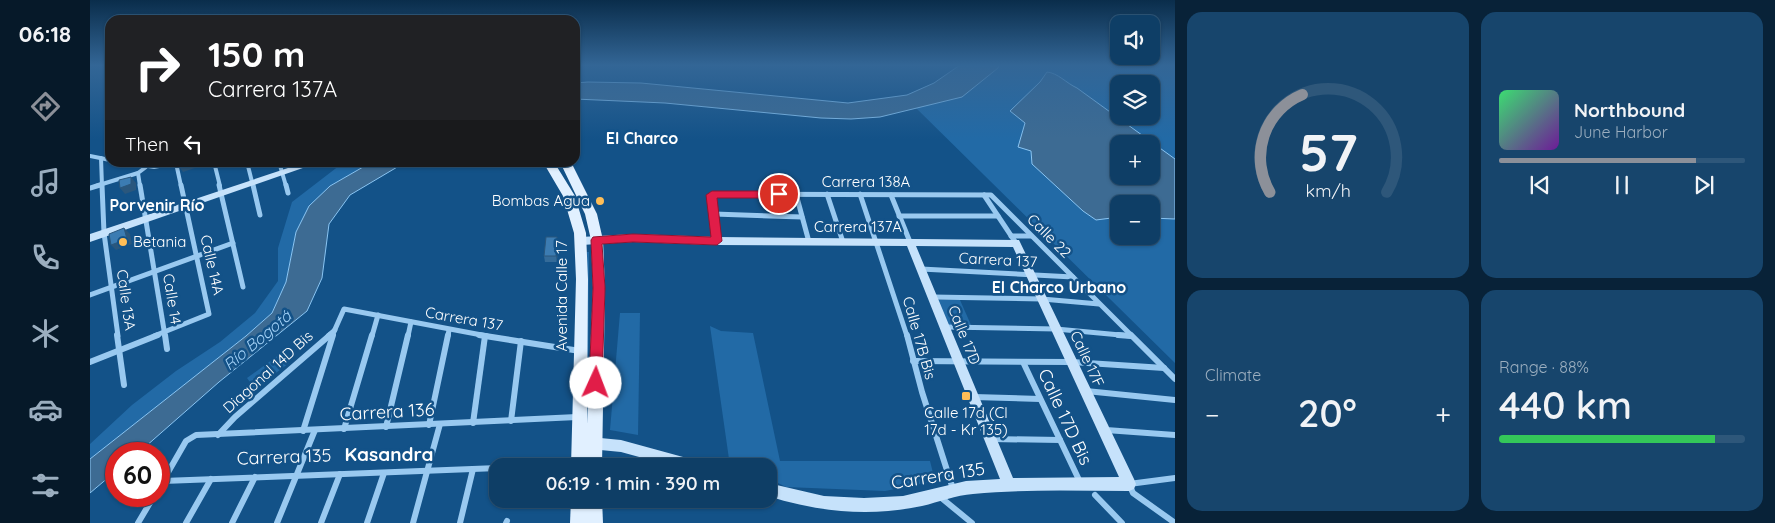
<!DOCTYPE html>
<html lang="en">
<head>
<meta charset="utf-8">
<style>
	body { margin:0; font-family:Quicksand,sans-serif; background:#17456c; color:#f1f3f6; height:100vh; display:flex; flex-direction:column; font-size:19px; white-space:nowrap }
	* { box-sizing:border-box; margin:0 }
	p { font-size:16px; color:#9baebf }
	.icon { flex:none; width:28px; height:28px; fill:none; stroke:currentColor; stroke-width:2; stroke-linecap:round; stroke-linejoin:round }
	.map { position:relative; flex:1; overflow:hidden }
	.sheet { display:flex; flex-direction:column; gap:12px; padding:12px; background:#082238; width:600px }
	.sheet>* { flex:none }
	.guide { position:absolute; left:15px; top:15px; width:475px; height:152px; border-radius:15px; box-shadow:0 1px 4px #0004,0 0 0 1px #2e577a; background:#202124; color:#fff; overflow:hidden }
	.buttons { position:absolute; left:1020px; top:15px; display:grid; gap:10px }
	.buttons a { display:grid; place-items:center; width:50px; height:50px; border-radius:10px; background:#0e3e66; box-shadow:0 1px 4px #0004,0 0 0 1px #2e577a; font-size:25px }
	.speed { position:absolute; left:15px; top:442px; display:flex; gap:10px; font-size:25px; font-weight:700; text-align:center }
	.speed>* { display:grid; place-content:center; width:65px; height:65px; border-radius:50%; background:#0e3e66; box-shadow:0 1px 4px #0004,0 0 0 1px #2e577a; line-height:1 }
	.speed .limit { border:8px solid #d22; background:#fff; color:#111 }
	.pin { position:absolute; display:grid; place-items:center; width:42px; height:42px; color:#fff; margin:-21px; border:2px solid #fff; border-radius:50%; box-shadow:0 1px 5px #0007 }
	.me { position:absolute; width:55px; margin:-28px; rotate:2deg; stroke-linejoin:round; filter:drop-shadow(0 0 4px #0008) }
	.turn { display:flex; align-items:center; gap:18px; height:105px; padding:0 20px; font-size:22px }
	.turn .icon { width:65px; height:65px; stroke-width:2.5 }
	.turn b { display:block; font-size:35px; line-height:42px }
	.then { display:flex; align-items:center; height:48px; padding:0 20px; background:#0003; gap:10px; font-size:19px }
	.big { font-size:38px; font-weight:600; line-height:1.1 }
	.sheet .card { flex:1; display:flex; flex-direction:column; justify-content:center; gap:8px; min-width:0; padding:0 18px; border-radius:15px; background:#17456c }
	.sheet .dial { align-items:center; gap:0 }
	.dial svg { height:130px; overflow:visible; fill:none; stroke:#2e577a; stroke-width:7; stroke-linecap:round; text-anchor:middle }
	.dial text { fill:#f1f3f6; stroke:none }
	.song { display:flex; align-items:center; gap:15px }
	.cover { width:60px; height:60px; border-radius:8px; background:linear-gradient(135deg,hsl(140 70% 55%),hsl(280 70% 35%)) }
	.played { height:5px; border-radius:2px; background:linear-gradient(90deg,#8c9099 80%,#2e577a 80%) }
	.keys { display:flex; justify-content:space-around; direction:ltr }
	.heat { display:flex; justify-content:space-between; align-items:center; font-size:28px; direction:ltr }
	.charge { height:8px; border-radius:4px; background:linear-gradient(90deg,#34c759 88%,#2e577a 0) }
	.sheet .tiles { flex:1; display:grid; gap:12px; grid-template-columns:repeat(2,1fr) }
	.trip { position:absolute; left:399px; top:458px; width:288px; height:50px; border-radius:15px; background:#0e3e66; box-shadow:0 1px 4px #0004,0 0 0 1px #2e577a; font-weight:600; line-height:50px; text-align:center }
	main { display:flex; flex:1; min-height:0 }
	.menu { display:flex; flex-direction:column; width:90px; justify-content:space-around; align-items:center; background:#061929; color:#9baebf }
	.menu .icon { width:35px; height:35px }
	.menu .on { color:#8c9099 }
	.menu b { font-size:22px; color:#f1f3f6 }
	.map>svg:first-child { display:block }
	.green { fill:#226aa6; fill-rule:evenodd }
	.water { fill:#3d6b93; stroke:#8ac5f3; fill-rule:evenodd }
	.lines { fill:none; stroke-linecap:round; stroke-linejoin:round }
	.street-far2 { stroke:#99c9f0; stroke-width:4 }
	.street-far1 { stroke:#99c9f0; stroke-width:5 }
	.street { stroke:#99c9f0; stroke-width:6 }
	.secondary { fill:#c6e2fb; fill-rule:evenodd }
	.primary { fill:#e1f0ff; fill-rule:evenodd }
	.wall { fill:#346b99 }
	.shaded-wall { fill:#2a577d }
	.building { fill:#3c7cb2; stroke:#2a577d }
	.route { fill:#e11d48; stroke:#92132f }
	.poi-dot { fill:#ffbe57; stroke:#135288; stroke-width:2 }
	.labels { text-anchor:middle; stroke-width:5; stroke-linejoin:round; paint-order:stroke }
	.street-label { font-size:15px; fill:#fff; stroke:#135288 }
	.poi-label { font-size:15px; fill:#fff; stroke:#135288; text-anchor:end }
	.neighbourhood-label { font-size:16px; font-weight:bold; fill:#fff; stroke:#135288 }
	.water-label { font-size:16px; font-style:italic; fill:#a4d2f7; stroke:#135288 }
	.near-street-label { font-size:18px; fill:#fff; stroke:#135288 }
	.near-neighbourhood-label { font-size:19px; font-weight:bold; fill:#fff; stroke:#135288 }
</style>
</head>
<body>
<main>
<nav class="menu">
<b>06:18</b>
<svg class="icon on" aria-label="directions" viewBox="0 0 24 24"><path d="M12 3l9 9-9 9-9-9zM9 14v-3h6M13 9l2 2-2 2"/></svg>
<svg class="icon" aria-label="music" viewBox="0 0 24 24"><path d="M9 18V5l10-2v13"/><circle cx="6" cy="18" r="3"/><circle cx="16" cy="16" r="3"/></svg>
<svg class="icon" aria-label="phone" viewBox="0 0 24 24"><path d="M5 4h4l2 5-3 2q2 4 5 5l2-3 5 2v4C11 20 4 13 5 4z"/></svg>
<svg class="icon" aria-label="climate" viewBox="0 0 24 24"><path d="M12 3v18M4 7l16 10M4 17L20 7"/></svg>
<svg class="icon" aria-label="car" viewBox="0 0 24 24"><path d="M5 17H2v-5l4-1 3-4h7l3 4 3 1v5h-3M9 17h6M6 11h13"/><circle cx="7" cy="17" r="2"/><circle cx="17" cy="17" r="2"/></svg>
<svg class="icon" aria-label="filters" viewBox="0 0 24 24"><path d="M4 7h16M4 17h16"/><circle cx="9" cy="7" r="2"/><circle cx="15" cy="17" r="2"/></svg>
</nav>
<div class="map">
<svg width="1085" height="523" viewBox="0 0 1085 523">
	<rect width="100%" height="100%" fill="#135288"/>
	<g class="green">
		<path d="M909,65h176v298l-259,-255 46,-11 36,-29zM1029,84h32v32h-32zM1029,144h32v32h-32zM1029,204h32v32h-32z"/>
		<polygon points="254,162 280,163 240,186 206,232 196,282 182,313 156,336 0,459 0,444 42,405 86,371 130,342 165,313 188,281 188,248 202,202"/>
		<polygon points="494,252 499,252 498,393 494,393"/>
		<polygon points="846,300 870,300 881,325 856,325"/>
		<polygon points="530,313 550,313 548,435 520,430"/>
		<polygon points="620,326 631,331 663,333 690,461 840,461 845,481 795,491 696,487 678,478 678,466 654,466 639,459"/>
		<polygon points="190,354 199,363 165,389 157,378"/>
	</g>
	<g class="water">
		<polygon points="870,65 909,65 908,68 872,97 790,117 761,119 731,118 575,103 485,99 485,83 498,82 551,83 758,103 817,95 844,83"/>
		<path d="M957,72c11,1 19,11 30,16l98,71v60l-24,-1v-14h-32v13l-23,3 -13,-9 -51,-47 -1,-13 -13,-4 7,-24 -15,-12 30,-29zM1029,144h32v32h-32z"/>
		<polygon points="280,163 314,163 260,195 239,224 232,278 217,311 129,382 47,454 26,454 26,471 0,493 0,459 156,336 182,313 196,282 206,232 219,206 240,186"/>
	</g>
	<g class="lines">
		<g class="street-far2">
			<polyline points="0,156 20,160"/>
			<polyline points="11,158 12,186"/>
			<polyline points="34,162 64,167 89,162"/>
			<polyline points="124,162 130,186"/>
			<polyline points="157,162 163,186"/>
			<polyline points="189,162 196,186"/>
			<polyline points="86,163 91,186"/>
			<polyline points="6,186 48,173"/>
			<polyline points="50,186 48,173 56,167"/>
		</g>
		<g class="street-far1">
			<polyline points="12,185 14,233 28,336"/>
			<polyline points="50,185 75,336"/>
			<polyline points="129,185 153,287"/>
			<polyline points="163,185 170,215"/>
			<polyline points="196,185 198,193"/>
			<polyline points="0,188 10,185"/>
			<polyline points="706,194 719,242"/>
			<polyline points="737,194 753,242"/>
			<polyline points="770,194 817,336"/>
			<polyline points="801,195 820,242"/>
			<polyline points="894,195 926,243"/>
			<polyline points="624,214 712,217"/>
			<polyline points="809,216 908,216"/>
			<polyline points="921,236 941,236"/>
			<polyline points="627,241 622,194 901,195 1042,336"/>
			<polyline points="831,269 983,277"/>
			<polyline points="0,295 143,243"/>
			<polyline points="843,297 952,299 1009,304"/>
			<polyline points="855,327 966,329 1041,336"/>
			<polyline points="64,336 119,314 91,185"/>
			<polyline points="238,336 245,330"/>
			<polyline points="242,336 254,309 397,336"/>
			<polyline points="282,336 288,315"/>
			<polyline points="318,336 321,322"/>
			<polyline points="358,336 359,330"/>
		</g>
		<g class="street">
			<polyline points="27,335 34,385"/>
			<polyline points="75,335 77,349"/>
			<polyline points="389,335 490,351"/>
			<polyline points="817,335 832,392 863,489"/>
			<polyline points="1028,335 1041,336"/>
			<polyline points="1041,335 1085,379"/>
			<polyline points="823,361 982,362 1074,368"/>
			<polyline points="0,362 68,335"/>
			<polyline points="933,362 990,482"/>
			<polyline points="996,391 1085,400"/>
			<polyline points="884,397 950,399"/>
			<polyline points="421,421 431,341"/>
			<polyline points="383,423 395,336"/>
			<polyline points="339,425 358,335"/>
			<polyline points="296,427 318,335"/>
			<polyline points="254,429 282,335"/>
			<polyline points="1016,430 1085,435"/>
			<polyline points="213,431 243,335"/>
			<polyline points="128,435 145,417 240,335"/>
			<polyline points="901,439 970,440"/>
			<polyline points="464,466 486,465"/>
			<polyline points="1085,478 1039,484 1043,493 1085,523"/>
			<polyline points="73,481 408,468"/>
			<polyline points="69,488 96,441 106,435 487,417"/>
			<polyline points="1005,495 1032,523"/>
			<polyline points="849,496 882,523"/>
			<polyline points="48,523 64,496"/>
			<polyline points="96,523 121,479"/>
			<polyline points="142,523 165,477"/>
			<polyline points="187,523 225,430"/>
			<polyline points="231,523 250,474"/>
			<polyline points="277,523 294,473"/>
			<polyline points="323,523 350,424"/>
			<polyline points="370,523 383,469"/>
			<polyline points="416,523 417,521"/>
		</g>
		<g class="secondary">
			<polygon points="216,162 230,162 0,242 0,234"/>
			<path d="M543,234l84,3 302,3 115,239 2,5 -2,5 -5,2c-52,0 -104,-2 -156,3 -17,1 -34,8 -51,12 -52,11 -105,6 -154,-10v-13l56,13 40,2 39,-2 63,-15 34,-2 -93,-233 -190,-1 -84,-3 -52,3 -5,-4 5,-4zM826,246l97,1 106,230 -106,1z"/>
			<polygon points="500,437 531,440 604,460 609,461 611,466 582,466 531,452 500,449 496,447 494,443 496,439"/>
		</g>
		<g class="primary">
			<polygon points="453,162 464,162 485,196 496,233 498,279 497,424 503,288 501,240 495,214 470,162 481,162 507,214 513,240 515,288 512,466 481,466 486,279 484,233 473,196"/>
			<polygon points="481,499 512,499 513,523 480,523"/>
		</g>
	</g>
	<polygon class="wall" points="468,243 467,262 455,262 454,256"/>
	<g class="shaded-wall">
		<polygon points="89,162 116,162 117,164 93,172 86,163"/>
		<polygon points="41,177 46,183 46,190 35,194 30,188"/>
		<polygon points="34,228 40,234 42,244 26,250 21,245"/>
		<polygon points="467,237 468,243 467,262 466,256"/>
	</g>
	<g class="building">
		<polygon points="41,177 41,184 30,188 29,180"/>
		<polygon points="34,228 37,239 21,245 19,234"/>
		<polygon points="456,237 467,237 466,256 454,256"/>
	</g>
	<linearGradient id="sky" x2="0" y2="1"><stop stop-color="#0a2d4b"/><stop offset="0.47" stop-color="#336696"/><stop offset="1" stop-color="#336696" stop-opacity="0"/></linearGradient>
	<rect width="1085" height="139" fill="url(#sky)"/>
	<polygon class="route" points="622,191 689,191 694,194 689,198 627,198 632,241 627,245 543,242 512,244 515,288 512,383 510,387 506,389 501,387 499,383 503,288 501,240 503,237 543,234 621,237 616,195"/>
	<g class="poi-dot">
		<circle cx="510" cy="201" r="5"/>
		<circle cx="33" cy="242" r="5"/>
		<rect x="871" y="391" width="10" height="10" rx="2.5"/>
	</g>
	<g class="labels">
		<g class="street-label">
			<text x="776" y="187">Carrera 138A</text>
			<text x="768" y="232">Carrera 137A</text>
			<text transform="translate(959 236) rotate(45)" y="5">Calle 22</text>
			<text transform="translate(908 260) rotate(3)" y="5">Carrera 137</text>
			<text transform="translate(122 265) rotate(77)" y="5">Calle 14A</text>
			<text transform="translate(472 296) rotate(-90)" y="5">Avenida Calle 17</text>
			<text transform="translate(82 299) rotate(81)" y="5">Calle 14</text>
			<text transform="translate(36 300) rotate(82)" y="5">Calle 13A</text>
			<text transform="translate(374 319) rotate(10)" y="5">Carrera 137</text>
			<text transform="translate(874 335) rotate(68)" y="5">Calle 17D</text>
			<text transform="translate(829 338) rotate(74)" y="5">Calle 17B Bis</text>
			<text transform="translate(997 359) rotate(65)" y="5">Calle 17F</text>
			<text transform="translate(178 372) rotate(-42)" y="5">Diagonal 14D Bis</text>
		</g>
		<g class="poi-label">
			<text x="500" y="206">Bombas Agua</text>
			<text x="43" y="247" text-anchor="start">Betania</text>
			<text x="876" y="418" text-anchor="middle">Calle 17d (Cl<tspan x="876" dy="17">17d - Kr 135)</tspan></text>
		</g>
		<g class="neighbourhood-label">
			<text x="552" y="144">El Charco</text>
			<text x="67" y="211">Porvenir Río</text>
			<text x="969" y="293">El Charco Urbano</text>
		</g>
		<g class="water-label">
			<text transform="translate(167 340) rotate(-40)" y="6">Río Bogotá</text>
		</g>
		<g class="near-street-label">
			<text transform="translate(297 412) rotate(-3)" y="6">Carrera 136</text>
			<text transform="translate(975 417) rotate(65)" y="6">Calle 17D Bis</text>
			<text transform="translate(194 457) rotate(-2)" y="6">Carrera 135</text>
			<text transform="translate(848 476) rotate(-9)" y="6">Carrera 135</text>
		</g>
		<g class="near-neighbourhood-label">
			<text x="299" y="461">Kasandra</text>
		</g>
	</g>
</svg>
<div class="buttons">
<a><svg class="icon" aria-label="sound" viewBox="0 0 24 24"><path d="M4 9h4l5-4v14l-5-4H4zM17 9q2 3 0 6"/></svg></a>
<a><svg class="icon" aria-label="layers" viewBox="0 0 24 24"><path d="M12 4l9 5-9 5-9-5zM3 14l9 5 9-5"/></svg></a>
<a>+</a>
<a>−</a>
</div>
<div class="speed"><div class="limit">60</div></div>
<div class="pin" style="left:689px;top:194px;background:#d93025"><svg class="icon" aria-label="arrive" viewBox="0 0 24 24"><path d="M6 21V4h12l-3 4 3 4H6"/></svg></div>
<svg class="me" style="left:506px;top:383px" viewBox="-20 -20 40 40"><circle r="19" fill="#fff"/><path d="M0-13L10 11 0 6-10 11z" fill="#e11d48"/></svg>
<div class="trip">06:19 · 1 min · 390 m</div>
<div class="guide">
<div class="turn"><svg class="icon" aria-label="right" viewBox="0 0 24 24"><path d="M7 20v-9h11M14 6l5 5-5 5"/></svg><div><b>150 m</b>Carrera 137A</div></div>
<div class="then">Then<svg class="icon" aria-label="left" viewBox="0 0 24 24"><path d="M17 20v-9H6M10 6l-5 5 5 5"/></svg></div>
</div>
</div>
<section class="sheet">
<div class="tiles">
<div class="card dial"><svg viewBox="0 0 100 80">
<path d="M14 69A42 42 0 1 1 86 69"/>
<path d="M14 69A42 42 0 0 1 34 9" stroke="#8c9099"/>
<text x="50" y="56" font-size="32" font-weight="700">57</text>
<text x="50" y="72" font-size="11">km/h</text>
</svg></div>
<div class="card">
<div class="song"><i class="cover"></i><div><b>Northbound</b><p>June Harbor</p></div></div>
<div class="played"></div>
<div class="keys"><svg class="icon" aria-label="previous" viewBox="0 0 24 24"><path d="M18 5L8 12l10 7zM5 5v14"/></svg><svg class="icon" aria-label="pause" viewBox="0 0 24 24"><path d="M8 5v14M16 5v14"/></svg><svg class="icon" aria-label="next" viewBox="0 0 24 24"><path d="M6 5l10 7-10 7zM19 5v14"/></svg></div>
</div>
<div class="card"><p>Climate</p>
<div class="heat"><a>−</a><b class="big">20°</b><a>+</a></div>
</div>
<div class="card"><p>Range · 88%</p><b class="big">440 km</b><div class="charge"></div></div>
</div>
</section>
</main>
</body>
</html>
